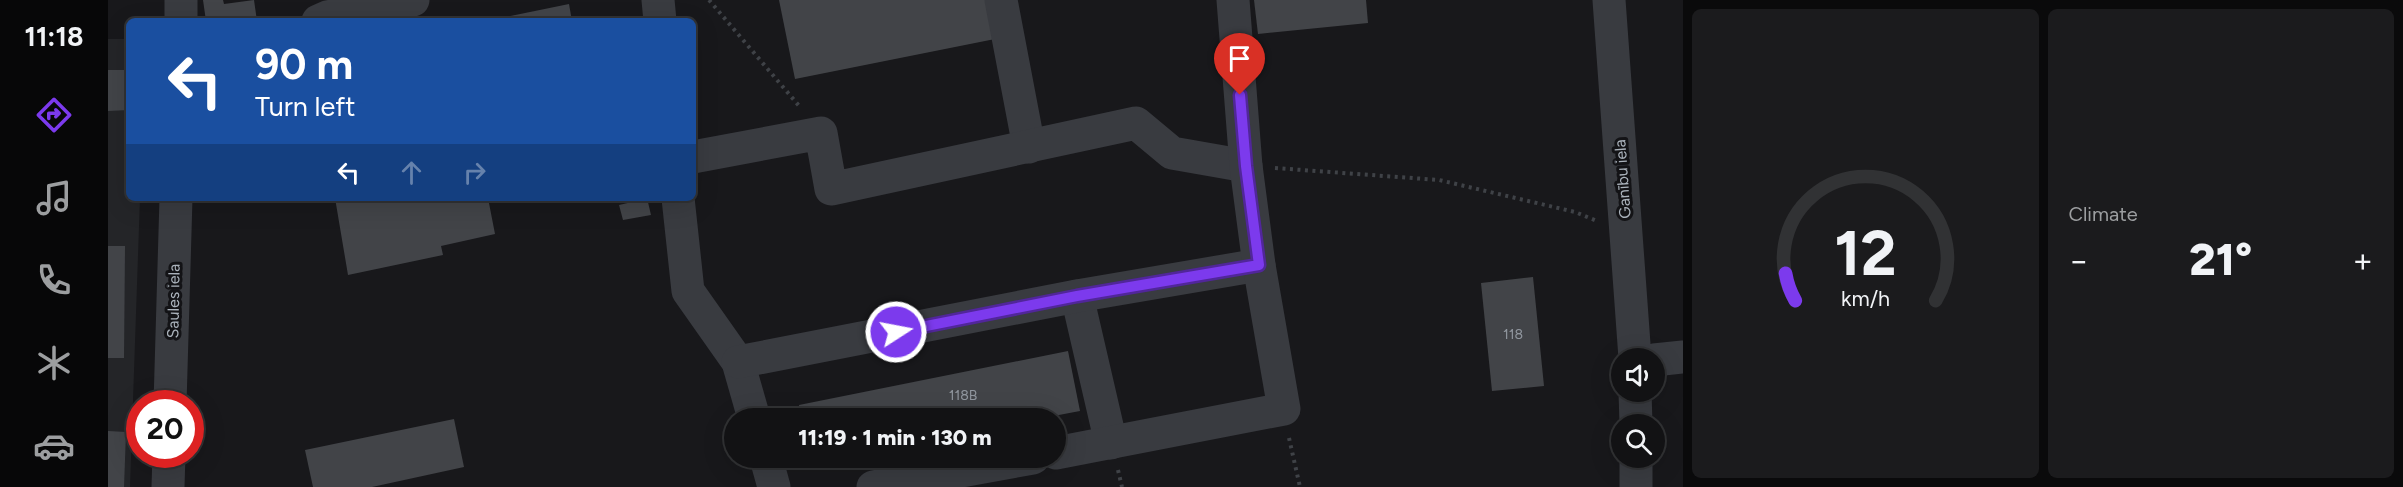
<!DOCTYPE html>
<html lang="en">
<head>
<meta charset="utf-8">
<style>
	body { margin:0; font-family:Figtree,sans-serif; background:#1b1b1d; color:#f1f3f6; height:100vh; display:flex; flex-direction:column; font-size:22px; white-space:nowrap }
	* { box-sizing:border-box; margin:0 }
	p { font-size:20px; color:#9c9ea0 }
	.icon { flex:none; width:33px; height:33px; fill:none; stroke:currentColor; stroke-width:2; stroke-linecap:round; stroke-linejoin:round }
	.map { position:relative; flex:1; overflow:hidden }
	.details { display:flex; flex-direction:column; gap:9px; padding:9px; background:#0a0a0b; width:720px }
	.details>* { flex:none }
	.guide { position:absolute; left:18px; top:18px; width:570px; height:183px; border-radius:9px; box-shadow:0 6px 24px #0002,0 0 0 2px #313234; background:#1a4fa0; color:#fff; overflow:hidden }
	.controls { position:absolute; left:1503px; top:348px; display:grid; gap:12px }
	.controls a { display:grid; place-items:center; width:54px; height:54px; border-radius:50%; background:#121214; box-shadow:0 6px 24px #0002,0 0 0 2px #313234; font-size:30px }
	.speed { position:absolute; left:18px; top:390px; display:flex; gap:12px; font-size:30px; font-weight:700; text-align:center }
	.speed>* { display:grid; place-content:center; width:78px; height:78px; border-radius:50%; background:#121214; box-shadow:0 6px 24px #0002,0 0 0 2px #313234; line-height:1 }
	.speed .limit { border:9px solid #d22; background:#fff; color:#111 }
	.pin { position:absolute; display:grid; place-items:center; width:51px; height:51px; color:#fff; margin:-62px -26px; border-radius:50% 50% 50% 0; rotate:-45deg; box-shadow:0 0 6px #0007 }
	.pin .icon { rotate:45deg }
	.me { position:absolute; width:66px; margin:-33px; rotate:79deg; stroke-linejoin:round; filter:drop-shadow(0 0 4px #0008) }
	.turn { display:flex; align-items:center; gap:21px; height:126px; padding:0 30px; font-size:27px }
	.turn .icon { width:78px; height:78px; stroke-width:2.5 }
	.turn b { display:block; font-size:42px; line-height:51px }
	.lanes { display:flex; align-items:center; height:57px; padding:0 30px; background:#0003; justify-content:center; gap:30px; direction:ltr }
	.lanes .off { opacity:.35 }
	.big { font-size:45px; font-weight:800; line-height:1.1 }
	.details .widget { flex:1; display:flex; flex-direction:column; justify-content:center; gap:9px; min-width:0; padding:0 21px; border-radius:9px; background:#1b1b1d }
	.details .dial { align-items:center; gap:0 }
	.dial svg { height:156px; overflow:visible; fill:none; stroke:#313234; stroke-width:7; stroke-linecap:round; text-anchor:middle }
	.dial text { fill:#f1f3f6; stroke:none }
	.heat { display:flex; justify-content:space-between; align-items:center; font-size:33px; direction:ltr }
	.details .tiles { flex:1; display:grid; gap:9px; grid-template-columns:repeat(2,1fr) }
	.trip { position:absolute; left:616px; top:408px; width:342px; height:60px; border-radius:30px; background:#121214; box-shadow:0 6px 24px #0002,0 0 0 2px #313234; font-weight:800; line-height:60px; text-align:center }
	main { display:flex; flex:1; min-height:0 }
	.menu { display:flex; flex-direction:column; width:108px; justify-content:space-around; align-items:center; background:#070708; color:#9c9ea0 }
	.menu .icon { width:42px; height:42px }
	.menu .selected { color:#7c3aed }
	.menu b { font-size:27px; color:#f1f3f6 }
	.map>svg:first-child { display:block }
	.built { fill:#242528 }
	.building { fill:#424448 }
	.lines { fill:none; stroke-linecap:round; stroke-linejoin:round }
	.path { stroke:#3f4247; stroke-width:4; stroke-dasharray:3 4.5; stroke-linecap:butt }
	.minor { stroke:#393b40; stroke-width:33 }
	.route-casing { stroke:#51269a; stroke-width:15 }
	.route { stroke:#7c3aed; stroke-width:10 }
	.labels { text-anchor:middle; stroke-width:6; stroke-linejoin:round; paint-order:stroke }
	.number-label { font-size:14px; fill:#90969e }
	.street-label { font-size:16px; fill:#aab2bb; stroke:#131316 }
</style>
</head>
<body>
<main>
<nav class="menu">
<b>11:18</b>
<svg class="icon selected" aria-label="directions" viewBox="0 0 24 24"><path d="M12 3l9 9-9 9-9-9zM9 14v-3h6M13 9l2 2-2 2"/></svg>
<svg class="icon" aria-label="music" viewBox="0 0 24 24"><path d="M9 18V5l10-2v13"/><circle cx="6" cy="18" r="3"/><circle cx="16" cy="16" r="3"/></svg>
<svg class="icon" aria-label="phone" viewBox="0 0 24 24"><path d="M5 4h4l2 5-3 2q2 4 5 5l2-3 5 2v4C11 20 4 13 5 4z"/></svg>
<svg class="icon" aria-label="climate" viewBox="0 0 24 24"><path d="M12 3v18M4 7l16 10M4 17L20 7"/></svg>
<svg class="icon" aria-label="car" viewBox="0 0 24 24"><path d="M5 17H2v-5l4-1 3-4h7l3 4 3 1v5h-3M9 17h6M6 11h13"/><circle cx="7" cy="17" r="2"/><circle cx="17" cy="17" r="2"/></svg>
</nav>
<div class="map">
<svg width="1575" height="487" viewBox="0 0 1575 487">
	<rect width="100%" height="100%" fill="#18181b"/>
	<polygon class="built" points="0,39 21,39 21,198 32,198 22,487 0,487"/>
	<g class="building">
		<polygon points="95,0 115,0 116,4 146,0 149,21 98,21"/>
		<polygon points="671,0 879,0 887,39 687,79"/>
		<polygon points="1146,0 1258,0 1260,23 1150,34"/>
		<polygon points="461,4 464,21 384,21 383,20"/>
		<polygon points="0,70 21,70 21,110 0,111"/>
		<polygon points="227,198 380,198 387,234 333,246 335,255 240,275"/>
		<polygon points="523,198 539,198 543,215 515,220 511,205 524,202"/>
		<polygon points="0,246 17,246 16,358 0,358"/>
		<polygon points="1425,277 1436,386 1384,391 1373,283"/>
		<polygon points="960,351 972,411 935,418 693,418 691,405"/>
		<polygon points="346,419 356,467 264,487 205,487 197,450"/>
		<polygon points="0,431 18,432 16,487 0,487"/>
		<polygon points="701,458 738,458 738,459 703,466"/>
	</g>
	<g class="lines">
		<g class="path">
			<polyline points="601,0 692,107"/>
			<polyline points="1167,168 1331,180 1467,212 1489,221"/>
			<polyline points="1181,438 1192,487"/>
			<polyline points="1010,470 1014,487"/>
		</g>
		<g class="minor">
			<polyline points="550,0 552,21"/>
			<polyline points="893,0 921,147"/>
			<polyline points="1501,0 1527,358"/>
			<polyline points="73,21 73,0"/>
			<polyline points="210,21 219,17 305,0"/>
			<polyline points="585,157 713,133 723,189 1028,123 1064,153 1138,166"/>
			<polyline points="570,198 580,291 630,362 646,418"/>
			<polyline points="969,296 1003,443"/>
			<polyline points="1546,360 1575,357"/>
			<polyline points="630,362 969,296 1151,265"/>
			<polyline points="1527,392 1528,424"/>
			<polyline points="62,404 68,198"/>
			<polyline points="948,453 1176,409 1151,265 1138,166 1125,0"/>
			<polyline points="658,458 666,487"/>
			<polyline points="1528,458 1528,487"/>
			<polyline points="60,487 61,454"/>
			<polyline points="765,487 925,458"/>
		</g>
	</g>
	<g class="lines">
		<defs>
			<polyline id="route" points="788,332 969,296 1151,265 1138,166 1132,95"/>
		</defs>
		<use href="#route" class="route-casing"/>
		<use href="#route" class="route"/>
	</g>
	<g class="labels">
		<g class="number-label">
			<text x="1405" y="339">118</text>
			<text x="855" y="400">118B</text>
		</g>
		<g class="street-label">
			<text transform="translate(1514 179) rotate(-94)" y="6">Ganību iela</text>
			<text transform="translate(65 301) rotate(-89)" y="6">Saules iela</text>
		</g>
	</g>
</svg>
<div class="controls">
<a><svg class="icon" aria-label="sound" viewBox="0 0 24 24"><path d="M4 9h4l5-4v14l-5-4H4zM17 9q2 3 0 6"/></svg></a>
<a><svg class="icon" aria-label="search" viewBox="0 0 24 24"><circle cx="10" cy="10" r="6"/><path d="M15 15l6 6"/></svg></a>
</div>
<div class="speed"><div class="limit">20</div></div>
<div class="pin" style="left:1132px;top:95px;background:#d93025"><svg class="icon" aria-label="arrive" viewBox="0 0 24 24"><path d="M6 21V4h12l-3 4 3 4H6"/></svg></div>
<svg class="me" style="left:788px;top:332px" viewBox="-20 -20 40 40"><circle r="17" fill="#7c3aed" stroke="#fff" stroke-width="3"/><path d="M0-11L8 9 0 5-8 9z" fill="#fff"/></svg>
<div class="trip">11:19 · 1 min · 130 m</div>
<div class="guide">
<div class="turn"><svg class="icon" aria-label="left" viewBox="0 0 24 24"><path d="M17 20v-9H6M10 6l-5 5 5 5"/></svg><div><b>90 m</b>Turn left</div></div>
<div class="lanes"><svg class="icon" aria-label="left" viewBox="0 0 24 24"><path d="M17 20v-9H6M10 6l-5 5 5 5"/></svg><svg class="icon off" aria-label="ahead" viewBox="0 0 24 24"><path d="M12 20V5M6 11l6-6 6 6"/></svg><svg class="icon off" aria-label="right" viewBox="0 0 24 24"><path d="M7 20v-9h11M14 6l5 5-5 5"/></svg></div>
</div>
</div>
<section class="details">
<div class="tiles">
<div class="widget dial"><svg viewBox="0 0 100 80">
<path d="M14 69A42 42 0 1 1 86 69"/>
<path d="M14 69A42 42 0 0 1 9 55" stroke="#7c3aed"/>
<text x="50" y="56" font-size="32" font-weight="700">12</text>
<text x="50" y="72" font-size="11">km/h</text>
</svg></div>
<div class="widget"><p>Climate</p>
<div class="heat"><a>−</a><b class="big">21°</b><a>+</a></div>
</div>
</div>
</section>
</main>
</body>
</html>
